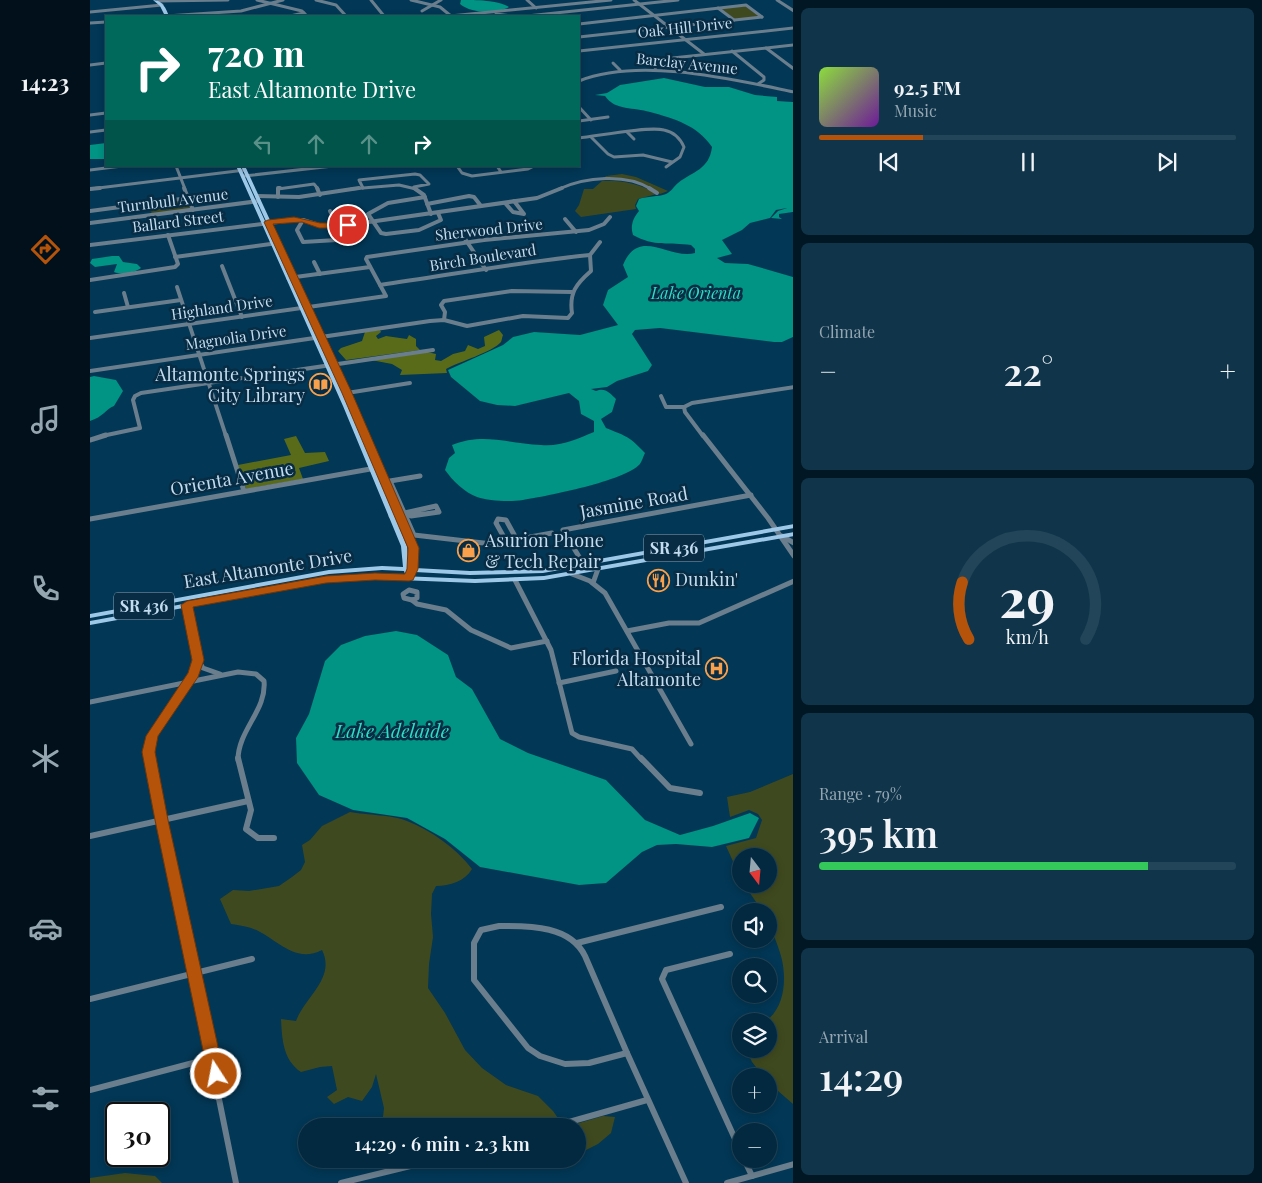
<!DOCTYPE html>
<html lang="en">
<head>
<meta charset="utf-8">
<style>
	body { margin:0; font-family:"Playfair Display",serif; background:#10354b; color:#f1f3f6; height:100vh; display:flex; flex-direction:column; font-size:19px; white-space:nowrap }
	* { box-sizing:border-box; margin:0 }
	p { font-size:16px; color:#96a6b1 }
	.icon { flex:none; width:28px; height:28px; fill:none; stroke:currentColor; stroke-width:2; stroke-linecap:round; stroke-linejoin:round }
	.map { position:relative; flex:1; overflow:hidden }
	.drawer { display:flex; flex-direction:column; gap:8px; padding:8px; background:#011723; width:469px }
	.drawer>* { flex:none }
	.guide { position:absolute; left:15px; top:15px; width:475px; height:152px; border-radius:0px; box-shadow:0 2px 8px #0003,0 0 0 1px #234559; background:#00695c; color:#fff; overflow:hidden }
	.needle { width:32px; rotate:164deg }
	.buttons { position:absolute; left:642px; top:848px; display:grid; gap:10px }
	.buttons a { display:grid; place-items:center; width:45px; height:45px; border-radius:50%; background:#022940; box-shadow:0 2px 8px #0003,0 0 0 1px #234559; font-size:25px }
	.speed { position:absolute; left:15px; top:1102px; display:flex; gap:10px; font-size:25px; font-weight:700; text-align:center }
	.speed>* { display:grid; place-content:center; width:65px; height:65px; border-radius:50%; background:#022940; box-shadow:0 2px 8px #0003,0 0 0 1px #234559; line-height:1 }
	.speed .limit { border:2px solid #111; border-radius:8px; background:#fff; color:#111 }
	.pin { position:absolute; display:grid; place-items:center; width:42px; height:42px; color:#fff; margin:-21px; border:2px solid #fff; border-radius:50%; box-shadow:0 1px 5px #0007 }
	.me { position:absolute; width:55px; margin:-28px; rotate:349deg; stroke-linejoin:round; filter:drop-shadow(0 0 4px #0008) }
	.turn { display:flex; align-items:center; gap:18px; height:105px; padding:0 20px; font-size:22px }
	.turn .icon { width:65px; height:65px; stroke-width:2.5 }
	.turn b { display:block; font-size:35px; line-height:42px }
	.lanes { display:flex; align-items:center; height:48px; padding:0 20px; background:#0003; justify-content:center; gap:25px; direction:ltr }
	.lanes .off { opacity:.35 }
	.big { font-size:38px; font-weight:600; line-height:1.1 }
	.drawer .tile { flex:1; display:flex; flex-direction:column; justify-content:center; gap:8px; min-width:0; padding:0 18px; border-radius:8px; background:#10354b }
	.drawer .dial { align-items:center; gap:0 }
	.dial svg { height:130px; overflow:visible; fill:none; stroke:#234559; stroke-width:7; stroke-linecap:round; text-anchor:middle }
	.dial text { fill:#f1f3f6; stroke:none }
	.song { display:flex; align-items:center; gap:15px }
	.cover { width:60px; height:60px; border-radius:8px; background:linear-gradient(135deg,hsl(90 70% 55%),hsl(280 70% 35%)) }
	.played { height:5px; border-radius:2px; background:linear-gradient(90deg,#b45309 25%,#234559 25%) }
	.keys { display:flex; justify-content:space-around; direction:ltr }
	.heat { display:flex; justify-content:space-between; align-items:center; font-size:28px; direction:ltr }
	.charge { height:8px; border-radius:4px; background:linear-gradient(90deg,#34c759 79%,#234559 0) }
	.trip { position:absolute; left:208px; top:1118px; width:288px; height:50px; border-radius:25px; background:#022940; box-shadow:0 2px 8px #0003,0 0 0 1px #234559; font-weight:600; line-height:50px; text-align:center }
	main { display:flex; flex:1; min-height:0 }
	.dock { display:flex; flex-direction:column; width:90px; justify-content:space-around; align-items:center; background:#01101a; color:#96a6b1 }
	.dock .icon { width:35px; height:35px }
	.dock .active { color:#b45309 }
	.dock b { font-size:22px; color:#f1f3f6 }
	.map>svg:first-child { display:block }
	.green { fill:#3f491f }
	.forest { fill:#596b19 }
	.water { fill:#019383 }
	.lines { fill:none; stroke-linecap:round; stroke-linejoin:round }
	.minor-far3 { stroke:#6a7e8d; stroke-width:3 }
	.minor-far2 { stroke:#6a7e8d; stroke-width:4 }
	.minor-far1 { stroke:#6a7e8d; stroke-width:5 }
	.minor { stroke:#6a7e8d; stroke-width:6 }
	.major { fill:#9ec8e8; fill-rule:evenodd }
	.route { fill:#b45309; stroke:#753606 }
	.labels { text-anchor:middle; stroke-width:5; stroke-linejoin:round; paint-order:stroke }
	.far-street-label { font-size:15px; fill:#c4dcef; stroke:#072c44 }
	.far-water-label { font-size:16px; font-style:italic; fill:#2fdcc5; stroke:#072c44 }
	.shield { fill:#072c44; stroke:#8ba7bc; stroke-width:1 }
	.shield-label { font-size:16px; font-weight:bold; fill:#c4dcef }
	.poi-label { font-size:18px; fill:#c4dcef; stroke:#072c44; text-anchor:end }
	.street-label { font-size:18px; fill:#c4dcef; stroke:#072c44 }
	.water-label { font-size:19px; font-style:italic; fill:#2fdcc5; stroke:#072c44 }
</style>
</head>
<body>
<main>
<nav class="dock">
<b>14:23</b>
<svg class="icon active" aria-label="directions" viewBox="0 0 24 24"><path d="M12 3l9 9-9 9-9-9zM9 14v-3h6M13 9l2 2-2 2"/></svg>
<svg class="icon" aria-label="music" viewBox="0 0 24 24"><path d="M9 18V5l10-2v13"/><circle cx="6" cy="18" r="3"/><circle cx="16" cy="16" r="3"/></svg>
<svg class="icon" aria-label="phone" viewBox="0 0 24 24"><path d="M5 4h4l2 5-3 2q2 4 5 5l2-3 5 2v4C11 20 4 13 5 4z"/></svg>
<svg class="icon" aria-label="climate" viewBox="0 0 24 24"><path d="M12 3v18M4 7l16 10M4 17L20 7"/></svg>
<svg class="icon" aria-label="car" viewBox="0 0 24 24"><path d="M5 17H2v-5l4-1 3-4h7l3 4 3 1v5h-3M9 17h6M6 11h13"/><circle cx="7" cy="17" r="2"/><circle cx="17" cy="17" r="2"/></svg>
<svg class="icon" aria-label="filters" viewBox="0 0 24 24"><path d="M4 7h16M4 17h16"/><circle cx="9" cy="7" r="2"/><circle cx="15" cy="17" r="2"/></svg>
</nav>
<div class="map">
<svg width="704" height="1183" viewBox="0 0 704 1183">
	<rect width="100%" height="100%" fill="#023755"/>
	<g class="green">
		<polygon points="655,6 670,17 645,19 630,8"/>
		<path d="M532,174l14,3 32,14 -8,3c-16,-14 -37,-13 -57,-15l3,-3z"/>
		<path d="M512,181c20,-1 38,3 55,13l-19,5 -3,6 1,4 -55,8 -6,-6 4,-6 5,-16h9z"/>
		<polygon points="94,200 98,202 100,207 99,209 62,214 57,204"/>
		<path d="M703,774v330l-24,-21v-7h-6l-11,-14 -6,-13h23v-28h-3c19,-14 21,-43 15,-65 -4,-15 -12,-28 -12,-45h-7l-18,-27h25v-28h-28v23l-15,-33 30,-8 6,-18 -4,-6 -9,-4 -19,7 -3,-20 23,-5z"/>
		<path d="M260,812c16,3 44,3 57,9 25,10 49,27 65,48 -7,12 -22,17 -36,17l-4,8 -1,20 2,23 -4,27 -1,24 17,25 20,37 17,18 24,17 32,11 15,15 7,10 -20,5h-158l2,-18 -8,-34 -4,13 -10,14 -14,-4 -14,7 -7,-7 10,-7 -5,-24 -12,1 -19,5c-18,-12 -19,-33 -20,-53l15,2c9,-24 40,-43 26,-71 -29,15 -47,-14 -71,-22 -6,-2 -13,-3 -20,-4l-11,-25 13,-9 16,1 30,-5 13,-9 9,-7 4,-8 -3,-17 8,-5 12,-14z"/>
		<polygon points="513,1116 525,1117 521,1133 508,1144 486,1155 486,1126 479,1126"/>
		<polygon points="35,1173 65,1176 72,1183 0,1183 0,1178"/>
	</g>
	<g class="forest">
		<polygon points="290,330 291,332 286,336 288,339 296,336 317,339 319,335 326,339 326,346 330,350 256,360 248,351 251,348 272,341 275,332"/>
		<path d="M409,330l4,5c-1,2 -1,5 -2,7 -8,10 -43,20 -55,27l1,4 -47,2 2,-5 -10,-6 -21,-4 56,-8 9,2 -1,6 6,1 12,-7 12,-3 3,-6 10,4 7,-3 -1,-9z"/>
		<polygon points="206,436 215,453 235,452 239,461 209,468 213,479 156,489 148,465 201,455 194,439"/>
	</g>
	<g class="water">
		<path d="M371,0c15,0 37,0 48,7 -12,7 -37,7 -49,-3z"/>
		<path d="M574,78l41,9h24l26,8 22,2v4l16,1v110l-14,2v3l3,2 -11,-1 7,-7 9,-3 -11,2 -6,8 -20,5 -8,7 -20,10 10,14 -15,4 8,5 23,1 45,13v60l-11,5h-8l-114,-14 -25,2 -3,4 20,31 -4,6 -31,10 -10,6 -16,2 5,2c9,-4 14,2 20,8l-4,13 -11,7 5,9c22,9 23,8 39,25 -2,4 -3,8 -5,11 -15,17 -93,32 -117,36 -14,2 -34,1 -46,-3 -12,-4 -25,-17 -32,-27l4,-12 6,-5 -3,-8c31,-13 59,-1 89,0 19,2 36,-6 53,-13v-11l-13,-7 -2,-13 -10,-8 -54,13 -18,-1 -17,-4 -29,-24 -3,-7 55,-25 10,-8 21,-5 46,3 38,-10 -15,-20 5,-15 20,-13 -5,-12c16,-39 46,-5 72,-12v-4l-4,-4c-22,-3 -37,2 -58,-10 -3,-9 0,-17 6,-24l-3,-5 3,-7c8,-3 19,-2 27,-5 5,-2 8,-8 12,-11 15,-12 31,-13 34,-36 -15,-22 -37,-28 -62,-35 -16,-5 -35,-1 -45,-16l-10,-1 12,-2 13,-8z"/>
		<polygon points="16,143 16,159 0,159 0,145"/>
		<path d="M22,256h7l4,6 14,2 4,4c-7,5 -19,7 -27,4l3,-8 -22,3 -5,-4 2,-4z"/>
		<path d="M4,376l22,4 7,11 -9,15c-8,3 -11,11 -24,15v-44z"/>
		<polygon points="306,631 327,635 358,655 366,677 382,689 410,739 438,753 516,780 555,820 590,835 623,826 660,813 669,818 659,838 622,847 586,844 567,845 552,852 516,883 489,885 390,867 355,839 317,818 263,810 229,795 207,763 206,738 219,714 235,661 251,645 275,636"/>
	</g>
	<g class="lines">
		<g class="minor-far3">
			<polyline points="167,0 212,11 217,16"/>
			<polyline points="226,0 246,5 256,16"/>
			<polyline points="281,0 294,16"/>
			<polyline points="321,0 350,7 361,16"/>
			<polyline points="437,0 446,8"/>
			<polyline points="544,0 614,54"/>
			<polyline points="687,0 704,11"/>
			<polyline points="68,1 138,0"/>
			<polyline points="628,8 644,20"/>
			<polyline points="332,11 351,0"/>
			<polyline points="0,12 72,5"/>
			<polyline points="406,14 422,16"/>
			<polyline points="76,16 151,11 193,0"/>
			<polyline points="200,16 214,13"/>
			<polyline points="360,16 521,0"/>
			<polyline points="437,16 588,0"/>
			<polyline points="0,23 16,22"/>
			<polyline points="489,24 656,5 672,17"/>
			<polyline points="489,37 672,17"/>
			<polyline points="676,48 704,69"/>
			<polyline points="489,51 704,28"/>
			<polyline points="642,51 674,77 674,80 668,84"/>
			<polyline points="523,63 530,70"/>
			<polyline points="0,65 16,63"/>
			<polyline points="565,70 568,61 573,59 704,45"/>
			<path d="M489,81c60,-24 152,-2 215,11"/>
			<polyline points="489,107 501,120"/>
			<polyline points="0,115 16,113"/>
			<polyline points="489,121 518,117"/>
			<polyline points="0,132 16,130"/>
			<polyline points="537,132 544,139"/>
			<polyline points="501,137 518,154 524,157 553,155 582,162"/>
			<path d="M489,138c19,-2 69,-12 85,-8 10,2 16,8 20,17l-4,10 -14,10"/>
			<polyline points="86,166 95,189"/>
			<polyline points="367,166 372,173 382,176 438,169 444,166"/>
			<polyline points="407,166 411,172"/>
			<polyline points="0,170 32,166"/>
			<polyline points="154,176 243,166"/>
			<polyline points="273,188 269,180 325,174 330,175 339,184 324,187"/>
			<polyline points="0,189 155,170"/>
			<polyline points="188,189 224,184 228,189"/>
			<polyline points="261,189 309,185 326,189"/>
			<path d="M469,189c26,-12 67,-16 92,0"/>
		</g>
		<g class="minor-far2">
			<polyline points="94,188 103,210"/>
			<polyline points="227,188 230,195"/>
			<polyline points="324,188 334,195 341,214"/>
			<polyline points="559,188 567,193"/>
			<polyline points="0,189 10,188"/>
			<polyline points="167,196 209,197 269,188"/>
			<polyline points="188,197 188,188 190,188"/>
			<polyline points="335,197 298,203 278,214 291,233 296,234 329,230 351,220 348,213"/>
			<polyline points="415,203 423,212 434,214 424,201"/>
			<polyline points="337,204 379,196 384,197 391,206"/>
			<polyline points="0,211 98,198"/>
			<polyline points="475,219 486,232"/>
			<polyline points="213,220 207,230 213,242 247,240 250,238 248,226 240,211"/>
			<polyline points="0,223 169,201"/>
			<polyline points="371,233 396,270"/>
			<polyline points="0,245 204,220 213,220 229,225 258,225 447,198 472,188"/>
			<polyline points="85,257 188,243"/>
			<polyline points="224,262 230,274"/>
			<polyline points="132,266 152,317"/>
			<polyline points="198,278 280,267"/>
			<polyline points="0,280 85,267 88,264 78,235"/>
			<path d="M290,285c70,-10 140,-23 210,-30"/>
			<polyline points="87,287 136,436"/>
			<polyline points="34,293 38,307"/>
			<polyline points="5,312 91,300"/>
			<polyline points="354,320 355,312 351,305 354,301 422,291 482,292"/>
			<polyline points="0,338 296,296 276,259 277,257 394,240 499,230 514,224 520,217"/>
			<path d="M0,371l340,-50 14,-1 23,6 56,-10 45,2 4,-5c-3,-20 4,-29 19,-42l-1,-16 10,-13"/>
			<polyline points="257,393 320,383"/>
			<polyline points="571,396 576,407 594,407 602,403 704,387"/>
			<polyline points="594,407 595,412 613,436"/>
			<polyline points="12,436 50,428 43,400 45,396 51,393 343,350"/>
		</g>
		<g class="minor-far1">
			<polyline points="136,435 154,491"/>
			<polyline points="613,435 678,518 704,556"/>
			<polyline points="0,440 16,435"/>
			<polyline points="330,476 300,481 324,535 402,544 462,533"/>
			<polyline points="301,516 346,506 349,512 321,516 315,514"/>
			<polyline points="0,519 286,468"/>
			<polyline points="692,536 704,543"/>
			<polyline points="416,541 406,523 408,519 416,520 427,540"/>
			<polyline points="494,565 473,530 661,495"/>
			<polyline points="482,574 500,581 515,593 601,744"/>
			<polyline points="425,580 461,650 482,733 489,737 542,749 552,760"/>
			<polyline points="503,583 508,569"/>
			<polygon points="319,590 327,592 327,598 322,600 314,598 313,594"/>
			<polyline points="322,600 327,604 356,610 381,630 421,648 457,641"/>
			<polyline points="537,631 579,623 609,623 704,581"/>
			<polyline points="108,660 113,668 130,674"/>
			<polyline points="469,683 526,671"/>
			<path d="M0,702l148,-30 18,2 8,7c3,29 -26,49 -26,79"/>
			<path d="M61,760c-8,-40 42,-62 47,-98 2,-18 -7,-40 -11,-57"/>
		</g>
		<g class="minor">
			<polyline points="60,758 146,1183"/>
			<polyline points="148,758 161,810 156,829 168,838 184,838"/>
			<polyline points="551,758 580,788 610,793"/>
			<polyline points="0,836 158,801"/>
			<path d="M409,926c30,0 71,-1 86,30l42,97 -38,10 -24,1 -25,-8 -12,-8 -54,-68v-37l7,-13z"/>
			<polyline points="487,943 631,907"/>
			<polyline points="640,954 576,970 572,979 651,1152"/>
			<polyline points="0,999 162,959"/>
			<polyline points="537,1053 596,1183"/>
			<polyline points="0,1090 122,1058"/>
			<polyline points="465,1126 557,1100"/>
			<polyline points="654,1159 662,1176"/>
			<polyline points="251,1183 349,1159"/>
			<polyline points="637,1183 704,1164"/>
		</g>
		<g class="major">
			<path d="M63,0c10,0 13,9 16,16h-4l-5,-10z"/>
			<polygon points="146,166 150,166 259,406 317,546 319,564 321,559 320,548 254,393 151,166 155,166 260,393 326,548 327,559 325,568 380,571 453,569 704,524 704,528 453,573 380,575 325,572 323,575 321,575 315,574 314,571 292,570 239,574 0,618 0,614 239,570 292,566 313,567 311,546 253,406"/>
			<polygon points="704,532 704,536 454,580 385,583 285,579 236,582 0,625 0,621 236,578 285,575 385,579 454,576"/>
		</g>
	</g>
	<polygon class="route" points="204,217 230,223 258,223 262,225 258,228 229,228 212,222 183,224 262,393 329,548 328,569 323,580 319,581 285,580 236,583 103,607 114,660 108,677 68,736 65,752 78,820 134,1074 131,1080 126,1082 120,1080 118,1074 65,820 52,752 56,736 98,673 102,660 91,605 97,601 236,576 285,573 315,574 317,569 318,548 252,393 174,222 178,220"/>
	<defs>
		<symbol id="library-ring" viewBox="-11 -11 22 22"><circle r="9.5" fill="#072c44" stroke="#f9a04c" stroke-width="1.5"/><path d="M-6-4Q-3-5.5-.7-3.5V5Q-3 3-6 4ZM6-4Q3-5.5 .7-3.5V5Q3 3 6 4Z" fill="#f9a04c"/></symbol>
		<symbol id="shop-ring" viewBox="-11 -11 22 22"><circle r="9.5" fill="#072c44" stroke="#f9a04c" stroke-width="1.5"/><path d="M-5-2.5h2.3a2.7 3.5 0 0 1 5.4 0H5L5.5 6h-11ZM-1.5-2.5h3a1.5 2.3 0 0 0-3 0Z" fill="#f9a04c"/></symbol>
		<symbol id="restaurant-ring" viewBox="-11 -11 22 22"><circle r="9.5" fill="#072c44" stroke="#f9a04c" stroke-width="1.5"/><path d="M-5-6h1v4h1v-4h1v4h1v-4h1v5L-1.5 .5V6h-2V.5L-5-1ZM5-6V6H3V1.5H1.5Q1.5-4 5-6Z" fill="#f9a04c"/></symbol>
		<symbol id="hospital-ring" viewBox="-11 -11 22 22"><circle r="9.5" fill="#072c44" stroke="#f9a04c" stroke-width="1.5"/><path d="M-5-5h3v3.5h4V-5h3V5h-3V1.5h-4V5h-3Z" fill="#f9a04c"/></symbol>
	</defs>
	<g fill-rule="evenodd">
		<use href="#library-ring" x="218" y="372" width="25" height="25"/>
		<use href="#shop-ring" x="366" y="538" width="25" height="25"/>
		<use href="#restaurant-ring" x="556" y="568" width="25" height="25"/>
		<use href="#hospital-ring" x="614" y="656" width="25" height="25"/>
	</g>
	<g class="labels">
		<g class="far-street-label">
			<text transform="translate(595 28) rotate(-6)" y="5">Oak Hill Drive</text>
			<text transform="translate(597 64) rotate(6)" y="5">Barclay Avenue</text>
			<text transform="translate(83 201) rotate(-7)" y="5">Turnbull Avenue</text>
			<text transform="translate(88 222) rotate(-7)" y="5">Ballard Street</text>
			<text transform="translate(399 230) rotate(-6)" y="5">Sherwood Drive</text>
			<text transform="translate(393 258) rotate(-9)" y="5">Birch Boulevard</text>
			<text transform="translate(132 308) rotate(-8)" y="5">Highland Drive</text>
			<text transform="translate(146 338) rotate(-8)" y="5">Magnolia Drive</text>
		</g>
		<g class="far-water-label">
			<text x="606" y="299">Lake Orienta</text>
		</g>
		<g class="shield">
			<rect x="554" y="534.5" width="60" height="27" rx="4"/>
			<rect x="24" y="592.5" width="60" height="27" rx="4"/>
		</g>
		<g class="shield-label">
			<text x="584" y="554">SR 436</text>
			<text x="54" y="612">SR 436</text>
		</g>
		<g class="poi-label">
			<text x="215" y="381">Altamonte Springs<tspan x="215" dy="21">City Library</tspan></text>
			<text x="395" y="547" text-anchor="start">Asurion Phone<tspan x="395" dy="21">&amp; Tech Repair</tspan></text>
			<text x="585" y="586" text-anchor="start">Dunkin'</text>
			<text x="611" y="665">Florida Hospital<tspan x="611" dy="21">Altamonte</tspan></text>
		</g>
		<g class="street-label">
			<text transform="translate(142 479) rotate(-10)" y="6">Orienta Avenue</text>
			<text transform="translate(544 503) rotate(-10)" y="6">Jasmine Road</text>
			<text transform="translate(178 569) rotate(-9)" y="6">East Altamonte Drive</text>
		</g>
		<g class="water-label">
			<text x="302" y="738">Lake Adelaide</text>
		</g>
	</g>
</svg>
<div class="buttons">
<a><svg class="needle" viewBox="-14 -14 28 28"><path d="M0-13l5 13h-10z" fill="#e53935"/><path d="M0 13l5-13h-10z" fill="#96a6b1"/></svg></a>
<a><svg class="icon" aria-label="sound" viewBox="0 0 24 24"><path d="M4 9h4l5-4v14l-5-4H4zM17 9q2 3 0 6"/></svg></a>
<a><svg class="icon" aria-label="search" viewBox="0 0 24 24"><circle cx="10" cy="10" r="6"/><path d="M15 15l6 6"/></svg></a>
<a><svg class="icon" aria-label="layers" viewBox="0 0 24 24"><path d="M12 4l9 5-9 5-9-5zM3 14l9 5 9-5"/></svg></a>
<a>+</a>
<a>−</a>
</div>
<div class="speed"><div class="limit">30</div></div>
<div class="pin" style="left:258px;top:225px;background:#d93025"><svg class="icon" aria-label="arrive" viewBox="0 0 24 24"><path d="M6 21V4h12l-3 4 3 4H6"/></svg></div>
<svg class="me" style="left:126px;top:1074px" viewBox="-20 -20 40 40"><circle r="17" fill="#b45309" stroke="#fff" stroke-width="3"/><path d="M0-11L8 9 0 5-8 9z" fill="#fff"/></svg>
<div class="trip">14:29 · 6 min · 2.3 km</div>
<div class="guide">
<div class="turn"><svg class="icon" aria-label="right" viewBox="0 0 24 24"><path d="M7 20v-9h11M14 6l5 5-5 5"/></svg><div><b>720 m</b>East Altamonte Drive</div></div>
<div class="lanes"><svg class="icon off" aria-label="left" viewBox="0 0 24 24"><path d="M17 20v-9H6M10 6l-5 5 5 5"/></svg><svg class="icon off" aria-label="ahead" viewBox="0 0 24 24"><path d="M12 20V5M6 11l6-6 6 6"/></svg><svg class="icon off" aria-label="ahead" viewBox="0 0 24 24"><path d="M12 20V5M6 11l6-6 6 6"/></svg><svg class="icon" aria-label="right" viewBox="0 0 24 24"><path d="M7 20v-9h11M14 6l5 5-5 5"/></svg></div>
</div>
</div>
<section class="drawer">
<div class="tile">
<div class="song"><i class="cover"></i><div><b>92.5 FM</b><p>Music</p></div></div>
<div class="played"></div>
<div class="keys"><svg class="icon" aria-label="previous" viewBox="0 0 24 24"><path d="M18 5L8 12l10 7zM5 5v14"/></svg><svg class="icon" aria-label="pause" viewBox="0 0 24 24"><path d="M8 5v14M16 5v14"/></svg><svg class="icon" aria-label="next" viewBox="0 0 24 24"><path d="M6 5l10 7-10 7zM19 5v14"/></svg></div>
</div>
<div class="tile"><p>Climate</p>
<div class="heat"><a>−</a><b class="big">22°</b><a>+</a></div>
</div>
<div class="tile dial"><svg viewBox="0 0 100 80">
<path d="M14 69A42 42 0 1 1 86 69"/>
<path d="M14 69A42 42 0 0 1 10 34" stroke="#b45309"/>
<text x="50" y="56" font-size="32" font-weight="700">29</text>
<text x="50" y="72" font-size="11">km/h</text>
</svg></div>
<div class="tile"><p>Range · 79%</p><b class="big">395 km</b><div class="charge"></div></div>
<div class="tile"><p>Arrival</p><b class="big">14:29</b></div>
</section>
</main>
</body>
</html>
